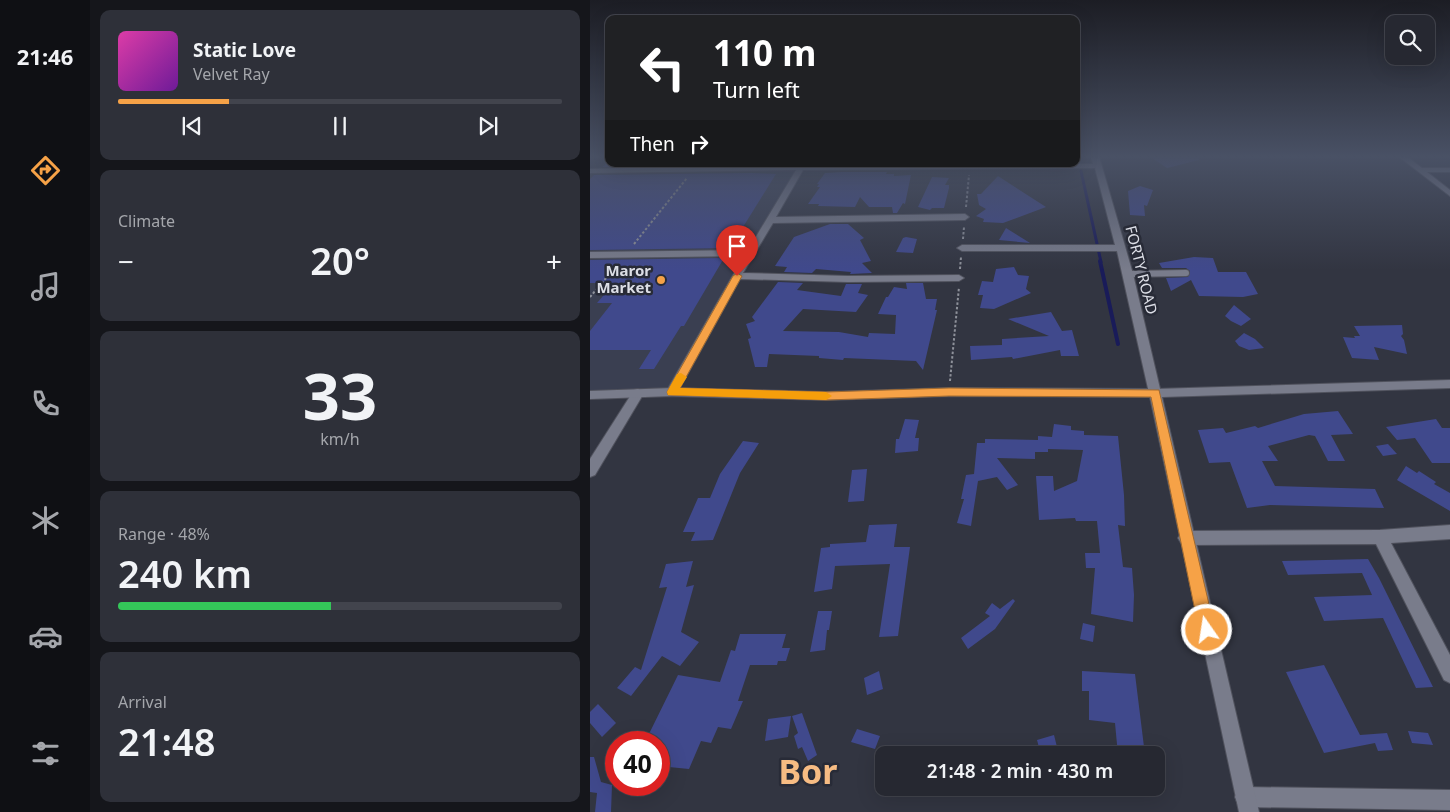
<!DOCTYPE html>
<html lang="en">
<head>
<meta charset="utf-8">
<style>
	body { margin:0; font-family:"Noto Sans",sans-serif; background:#2e3039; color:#f1f3f6; height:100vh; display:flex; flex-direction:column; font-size:19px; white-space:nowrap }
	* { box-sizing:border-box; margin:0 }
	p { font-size:16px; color:#a4a6ab }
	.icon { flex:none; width:28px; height:28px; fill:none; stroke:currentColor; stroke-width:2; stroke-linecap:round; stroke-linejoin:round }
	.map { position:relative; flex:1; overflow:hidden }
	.side { display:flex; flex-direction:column; gap:10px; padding:10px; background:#15161b; width:500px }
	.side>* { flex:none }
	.hud { position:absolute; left:15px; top:15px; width:475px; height:152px; border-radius:10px; box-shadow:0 5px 20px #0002,0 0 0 1px #42444d; background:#202124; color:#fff; overflow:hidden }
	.buttons { position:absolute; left:795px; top:15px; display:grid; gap:10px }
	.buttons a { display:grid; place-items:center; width:50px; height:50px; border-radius:10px; background:#262831; box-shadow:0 5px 20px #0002,0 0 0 1px #42444d; font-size:25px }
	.speed { position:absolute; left:15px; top:731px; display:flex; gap:10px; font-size:25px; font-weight:700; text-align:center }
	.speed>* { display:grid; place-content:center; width:65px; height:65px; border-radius:50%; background:#262831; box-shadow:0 5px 20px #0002,0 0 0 1px #42444d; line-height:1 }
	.speed .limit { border:8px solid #d22; background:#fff; color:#111 }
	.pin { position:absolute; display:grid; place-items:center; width:42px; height:42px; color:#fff; margin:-51px -21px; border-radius:50% 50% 50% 0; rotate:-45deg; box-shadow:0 0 5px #0007 }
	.pin .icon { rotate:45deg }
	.me { position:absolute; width:55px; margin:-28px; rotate:347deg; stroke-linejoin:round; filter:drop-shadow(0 0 4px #0008) }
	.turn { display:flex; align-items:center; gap:18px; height:105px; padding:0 25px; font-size:22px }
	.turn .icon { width:65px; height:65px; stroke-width:2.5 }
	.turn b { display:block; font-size:35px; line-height:42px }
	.then { display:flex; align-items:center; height:48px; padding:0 25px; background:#0003; gap:10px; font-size:19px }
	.big { font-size:38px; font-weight:600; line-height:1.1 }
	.side .card { flex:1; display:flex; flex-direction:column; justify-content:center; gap:8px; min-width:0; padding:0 18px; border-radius:10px; background:#2e3039 }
	.side .dial { align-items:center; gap:0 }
	.dial b { font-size:65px; line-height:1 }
	.song { display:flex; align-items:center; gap:15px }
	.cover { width:60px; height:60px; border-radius:8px; background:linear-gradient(135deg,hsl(320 70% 55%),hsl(280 70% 35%)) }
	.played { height:5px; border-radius:2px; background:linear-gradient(90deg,#f6a247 25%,#42444d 25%) }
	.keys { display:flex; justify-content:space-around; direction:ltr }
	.heat { display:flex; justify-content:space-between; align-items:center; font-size:28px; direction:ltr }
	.charge { height:8px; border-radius:4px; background:linear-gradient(90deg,#34c759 48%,#42444d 0) }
	.trip { position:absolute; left:285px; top:746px; width:290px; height:50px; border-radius:10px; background:#262831; box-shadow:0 5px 20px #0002,0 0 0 1px #42444d; font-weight:600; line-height:50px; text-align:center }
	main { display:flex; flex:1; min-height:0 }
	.tab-bar { display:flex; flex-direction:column; width:90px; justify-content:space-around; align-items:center; background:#0f1014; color:#a4a6ab }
	.tab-bar .icon { width:35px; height:35px }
	.tab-bar .selected { color:#f6a247 }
	.tab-bar b { font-size:22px; color:#f1f3f6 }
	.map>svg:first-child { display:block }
	.built { fill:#3a3f51 }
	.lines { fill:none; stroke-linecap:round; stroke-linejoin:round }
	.stream-far1 { stroke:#191b59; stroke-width:3 }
	.stream { stroke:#191b59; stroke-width:4 }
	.building { fill:#40498c }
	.service-casing { stroke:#50525d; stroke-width:8 }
	.minor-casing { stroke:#50525d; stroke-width:2 }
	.tertiary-casing { stroke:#50525d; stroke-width:2 }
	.path { stroke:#8e919a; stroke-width:2; stroke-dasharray:2.5 2; stroke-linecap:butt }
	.service { stroke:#797c8b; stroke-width:6 }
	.minor { fill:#797c8b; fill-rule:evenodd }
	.tertiary { fill:#797c8b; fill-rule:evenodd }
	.route { fill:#f6a247; stroke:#a0692e }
	.slow { fill:#f59e0b }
	.poi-dot { fill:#f6a247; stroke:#282b37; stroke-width:2 }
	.labels { text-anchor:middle; stroke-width:5; stroke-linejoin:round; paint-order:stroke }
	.far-street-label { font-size:15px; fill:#dcdee6; stroke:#282b37 }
	.far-poi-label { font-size:15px; font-weight:bold; fill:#dcdee6; stroke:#282b37; text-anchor:end }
	.near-town-label { font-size:34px; font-weight:bold; fill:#f7bc83; stroke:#282b37 }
</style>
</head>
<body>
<main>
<nav class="tab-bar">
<b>21:46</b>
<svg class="icon selected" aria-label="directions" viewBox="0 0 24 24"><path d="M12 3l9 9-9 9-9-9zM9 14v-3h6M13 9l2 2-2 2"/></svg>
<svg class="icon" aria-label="music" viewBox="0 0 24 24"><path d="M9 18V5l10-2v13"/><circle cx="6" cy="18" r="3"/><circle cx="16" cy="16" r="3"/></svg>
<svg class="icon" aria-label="phone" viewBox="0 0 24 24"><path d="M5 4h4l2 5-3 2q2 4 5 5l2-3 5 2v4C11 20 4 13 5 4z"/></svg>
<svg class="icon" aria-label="climate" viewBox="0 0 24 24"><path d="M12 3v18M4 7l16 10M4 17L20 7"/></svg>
<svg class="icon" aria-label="car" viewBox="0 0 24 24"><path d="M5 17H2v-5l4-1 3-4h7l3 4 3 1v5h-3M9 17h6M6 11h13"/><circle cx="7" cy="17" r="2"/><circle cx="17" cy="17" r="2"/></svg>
<svg class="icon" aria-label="filters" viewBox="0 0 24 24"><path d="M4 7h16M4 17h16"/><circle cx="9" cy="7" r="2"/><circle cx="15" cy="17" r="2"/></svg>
</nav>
<section class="side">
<div class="card">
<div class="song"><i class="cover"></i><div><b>Static Love</b><p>Velvet Ray</p></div></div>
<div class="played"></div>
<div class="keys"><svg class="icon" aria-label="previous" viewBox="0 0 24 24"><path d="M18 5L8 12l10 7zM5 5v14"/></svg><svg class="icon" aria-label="pause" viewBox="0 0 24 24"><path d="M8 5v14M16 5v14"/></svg><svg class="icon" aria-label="next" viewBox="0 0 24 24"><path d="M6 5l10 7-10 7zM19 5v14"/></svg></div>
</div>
<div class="card"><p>Climate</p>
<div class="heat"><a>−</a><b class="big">20°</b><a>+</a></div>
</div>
<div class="card dial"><b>33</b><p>km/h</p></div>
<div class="card"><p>Range · 48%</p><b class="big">240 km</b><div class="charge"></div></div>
<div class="card"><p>Arrival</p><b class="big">21:48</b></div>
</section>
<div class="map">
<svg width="860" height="812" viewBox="0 0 860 812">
	<rect width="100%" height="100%" fill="#323541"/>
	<polygon class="built" points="208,167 76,393 0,395 0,168"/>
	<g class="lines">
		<g class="stream-far1">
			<polyline points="487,156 488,162"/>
			<polyline points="491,171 511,262"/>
		</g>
		<polyline class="stream" points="510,261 528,344"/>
	</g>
	<g class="building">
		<polygon points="559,156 609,156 609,160 577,168"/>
		<polygon points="16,164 67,164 65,166 12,167"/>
		<polygon points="252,172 297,172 296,174 304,174 304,176 321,175 315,204 313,203 307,213 303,213 302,207 279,207 270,197 265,207 228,206 229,204 218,204 230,187 227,187 229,184 227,184 235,173"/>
		<polygon points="162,173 186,174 140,248 0,250 0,179 4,175"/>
		<polygon points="408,176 456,207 413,223 393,222 394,219 386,216 396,209 389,205 387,194 391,194"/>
		<polygon points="342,177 359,178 355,185 359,185 359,188 354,208 342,208 340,210 328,207"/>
		<polygon points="550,186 563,190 557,206 554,205 555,216 540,215 538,191"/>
		<polygon points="240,224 258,224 274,238 270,240 281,261 272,263 282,273 260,274 261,272 226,269 222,273 194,272 197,267 185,266 204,237"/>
		<polygon points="416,228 440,243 409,240"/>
		<polygon points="316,237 327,239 323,253 306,252 313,238"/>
		<polygon points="604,257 623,258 628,272 656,272 668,294 653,297 609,296 601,280 581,291 576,278 598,277 600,271 596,268 572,268 569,263"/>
		<polygon points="134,258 94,326 91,326 64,369 49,369 61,350 0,350 0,331 22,303 7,303 24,283 0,283 0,260"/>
		<polygon points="424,267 428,275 439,276 436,289 441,293 404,309 390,308 393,295 388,295 392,281 403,282 406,269"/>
		<polygon points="188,282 213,283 207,290 251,296 256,284 272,284 268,293 278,295 266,312 213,309 193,331 249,332 278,337 279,333 305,334 306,315 288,314 296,297 298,297 304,287 317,289 316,283 333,283 336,299 347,299 345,310 347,310 333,370 326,361 254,358 253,360 229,358 229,356 179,354 177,367 165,367 158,339 161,338 156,324 165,321 162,317"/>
		<polygon points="644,305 661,319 651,326 641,321 635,316"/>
		<polygon points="461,312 472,331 482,330 489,356 471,356 470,350 423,359 422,357 381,360 380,346 412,345 412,339 459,336 418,319"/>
		<polygon points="812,325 813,334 811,336 814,340 817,354 784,347 789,360 762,358 753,337 765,338 764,336 770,336 764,326"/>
		<polygon points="654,333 665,339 674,348 659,350 649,346 645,341"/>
		<polygon points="748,411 763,434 741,435 755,461 738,461 725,436 719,435 678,446 688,461 672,461 685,486 785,489 794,508 680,505 657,508 640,462 619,463 608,430 633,428 636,433 665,426 668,428 714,414"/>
		<polygon points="315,419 329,420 325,438 329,438 328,451 305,453 306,439 309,439"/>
		<polygon points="846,419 852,428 860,428 860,463 842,463 825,438 807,440 796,427"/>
		<polygon points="464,424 481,426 481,430 494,431 494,435 528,436 534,495 535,526 528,525 533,567 542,568 544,595 543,622 501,614 505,568 496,568 495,553 510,553 507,521 486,521 485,518 449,520 446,476 463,476 464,491 487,481 493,450 458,449 458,452 445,452 445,459 407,458 428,485 417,490 407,477 388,481 381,526 367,523 374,499 371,499 376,475 384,474 387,443 395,443 395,439 448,440 448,436 462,437"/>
		<polygon points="153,441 169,443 150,473 123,540 101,541 105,532 93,532 108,498 120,498 130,474"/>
		<polygon points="798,444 807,454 793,456 786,446"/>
		<polygon points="816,466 827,473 829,471 846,482 844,484 860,493 860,511 807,480"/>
		<polygon points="277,469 274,501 258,502 262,470"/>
		<polygon points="307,524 304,547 320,547 308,636 289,637 300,564 245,566 242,589 224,592 231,548 240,547 240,544 276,542 279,525"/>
		<polygon points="778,559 789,578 843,687 826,688 793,618 734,621 724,597 782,595 772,573 698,575 692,561"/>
		<polygon points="103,561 96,587 104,585 91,632 109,642 90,666 72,656 41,696 27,688 45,667 51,670 77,587 69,588 76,564"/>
		<polygon points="423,599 425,601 405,629 378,649 371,638 400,616 395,613 402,603 410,609"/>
		<polygon points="228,611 242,611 239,630 237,630 235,650 220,652"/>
		<polygon points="493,623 505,626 503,642 490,639"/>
		<polygon points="150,634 196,634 192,648 200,648 196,661 188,661 187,665 160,665 148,701 153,701 141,729 128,727 121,743 111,741 99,769 69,766 69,742 55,742 88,675 130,682 141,650 145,651"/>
		<polygon points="734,665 770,735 797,733 803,750 788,751 785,743 734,753 696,672"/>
		<polygon points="289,671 293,689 277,695 274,678"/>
		<polygon points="492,671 545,674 555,755 528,755 525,723 499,720 499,691 492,691"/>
		<polygon points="8,704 26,723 12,737 0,723 0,712"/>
		<polygon points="212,713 227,755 218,761 212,747 208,749 204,736 208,733 202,716"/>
		<polygon points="201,716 198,737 175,741 178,719"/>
		<polygon points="267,729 290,736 285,749 261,742"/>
		<polygon points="818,731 838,733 843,745 822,743"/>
		<polygon points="464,735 469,755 451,755 447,740"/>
		<polygon points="0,757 4,757 11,782 22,785 21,812 5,812 7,793 0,792"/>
	</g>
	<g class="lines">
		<defs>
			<polyline id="service" points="538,274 596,273"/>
			<g id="minor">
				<polygon points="501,156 509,156 543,274 571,393 565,397 559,393 527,251 372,251 367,248 372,245 525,245 505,168 213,170 186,217 375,214 379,217 375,220 183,223 153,273 258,276 369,275 374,278 369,281 258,282 150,279 86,395 82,396 76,392 154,256 0,258 0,252 158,250 206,170 0,173 0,169 209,164 503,164"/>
				<polygon points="808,156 816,156 832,168 860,168 860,172 837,172 860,190 860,196"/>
				<polygon points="48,389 54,393 5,475 0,477 0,459 44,390"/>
				<polygon points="860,525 860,539 801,543 860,655 860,683 854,680 786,544 596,545 591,543 588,538 591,533 596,531 790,530"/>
				<polygon points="655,787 860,790 860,810 655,807 648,804 645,797 648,790"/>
			</g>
			<polygon id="tertiary" points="860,380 860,388 572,397 669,812 649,812 560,397 359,396 236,400 82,396 0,399 0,391 82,388 236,392 359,388 565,389"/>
		</defs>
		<use href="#service" class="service-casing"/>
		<use href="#minor" class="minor-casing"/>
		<use href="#tertiary" class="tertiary-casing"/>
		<g class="path">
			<polyline points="376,207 379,175"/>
			<polyline points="373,239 374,227"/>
			<polyline points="44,244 97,178"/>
			<polyline points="370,269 371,257"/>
			<polyline points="0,297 28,264"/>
			<polyline points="360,381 369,287"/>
		</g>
		<use href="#service" class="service"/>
		<use href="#minor" class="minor"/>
		<use href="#tertiary" class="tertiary"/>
	</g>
	<linearGradient id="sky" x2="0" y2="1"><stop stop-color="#1c1d24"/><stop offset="0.58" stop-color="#495165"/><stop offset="1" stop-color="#495165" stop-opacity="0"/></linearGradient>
	<rect width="860" height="270" fill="url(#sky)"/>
	<polygon class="route" points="147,273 152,276 90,388 236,392 359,388 569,390 625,630 622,636 617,638 611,636 609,630 561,397 359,396 236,400 78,395 77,392 143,276"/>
	<polygon class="slow" points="91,373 97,377 90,388 236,392 242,396 236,400 78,395 77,392 87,374"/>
	<circle class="poi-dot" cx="71" cy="280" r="5"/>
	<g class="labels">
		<g class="far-street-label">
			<text transform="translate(551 270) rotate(76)" y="5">FORTY ROAD</text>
		</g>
		<g class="far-poi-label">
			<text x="61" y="276">Maror<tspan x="61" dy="17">Market</tspan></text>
		</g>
		<g class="near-town-label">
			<text x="218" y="784">Bor</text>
		</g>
	</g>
</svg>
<div class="buttons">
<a><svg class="icon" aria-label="search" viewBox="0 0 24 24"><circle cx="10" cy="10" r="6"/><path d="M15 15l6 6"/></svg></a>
</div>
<div class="speed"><div class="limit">40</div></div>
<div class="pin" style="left:147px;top:276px;background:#d93025"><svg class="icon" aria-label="arrive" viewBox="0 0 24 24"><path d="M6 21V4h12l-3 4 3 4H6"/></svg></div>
<svg class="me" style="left:617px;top:630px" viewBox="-20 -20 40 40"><circle r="17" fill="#f6a247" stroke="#fff" stroke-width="3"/><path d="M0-11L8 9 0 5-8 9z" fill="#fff"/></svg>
<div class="trip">21:48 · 2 min · 430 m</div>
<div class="hud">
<div class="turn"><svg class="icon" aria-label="left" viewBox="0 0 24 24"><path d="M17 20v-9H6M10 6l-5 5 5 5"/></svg><div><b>110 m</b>Turn left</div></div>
<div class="then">Then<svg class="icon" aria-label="right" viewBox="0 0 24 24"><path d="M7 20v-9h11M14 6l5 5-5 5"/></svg></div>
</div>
</div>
</main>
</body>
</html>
